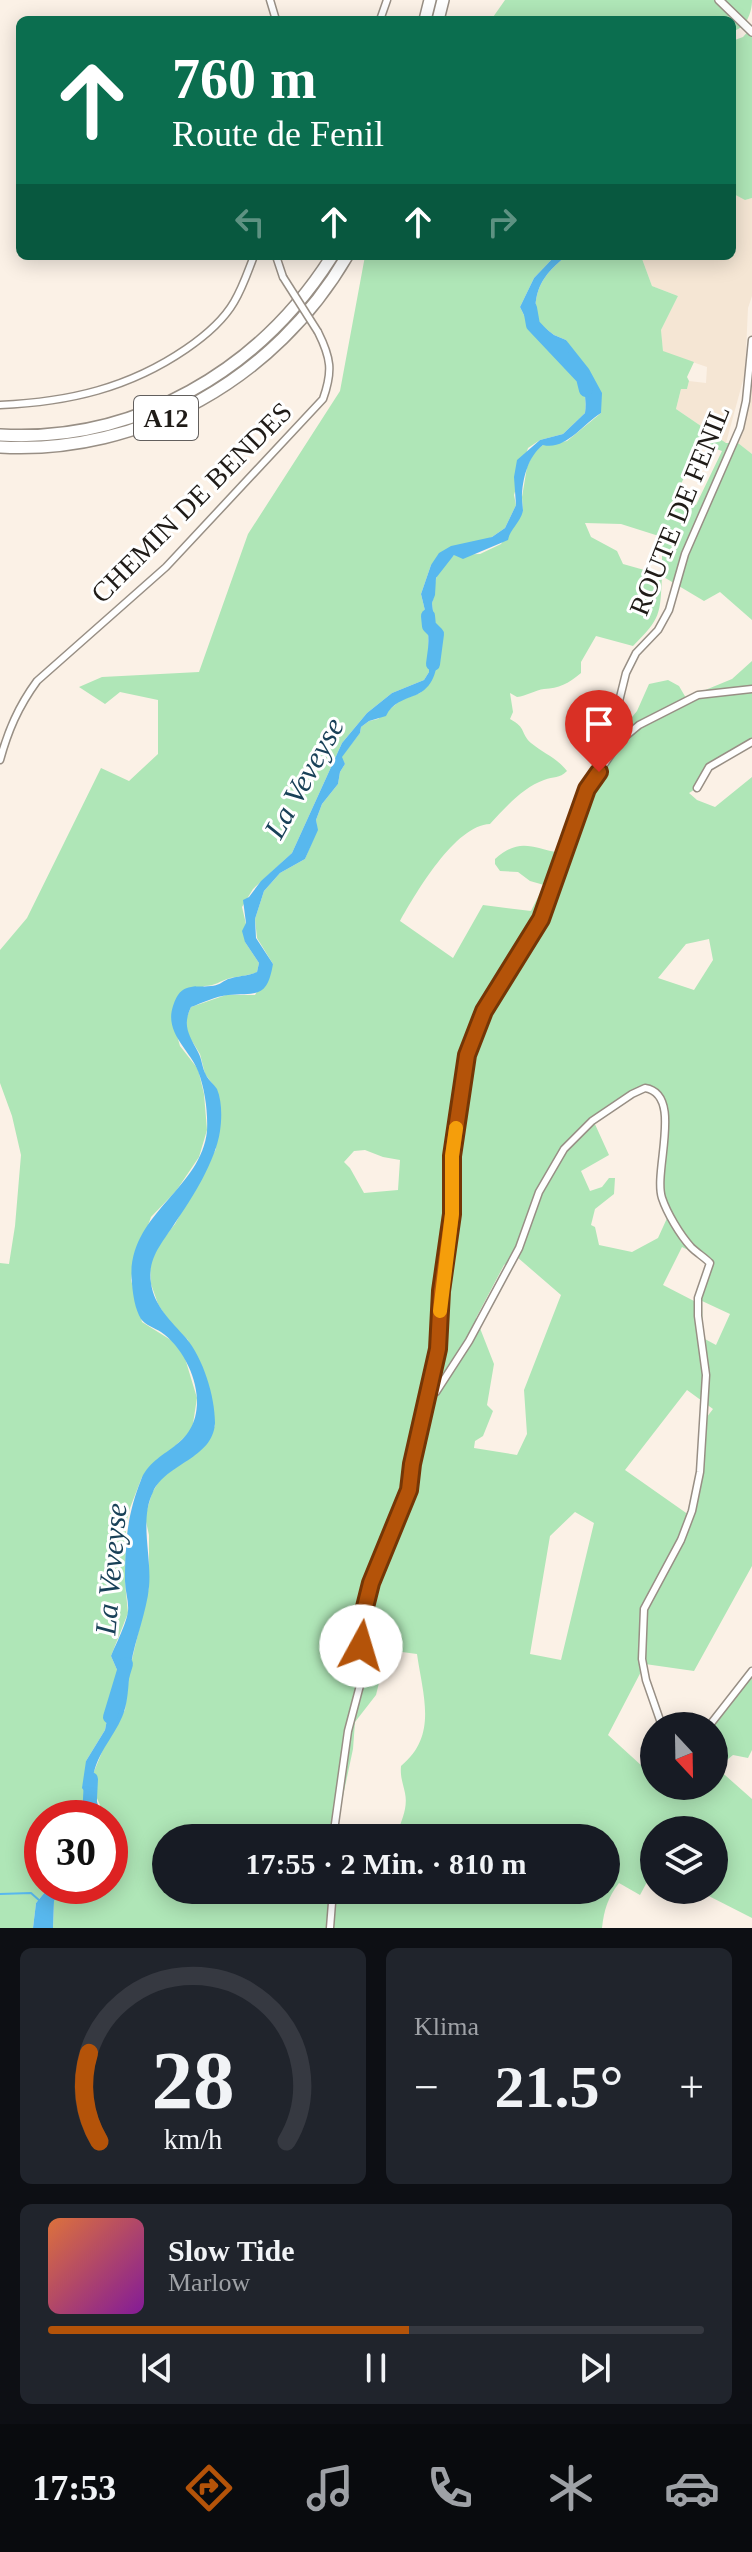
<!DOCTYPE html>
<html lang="de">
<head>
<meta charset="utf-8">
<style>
	body { margin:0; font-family:Georgia,serif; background:#20242c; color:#f1f3f6; height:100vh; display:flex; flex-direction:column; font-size:30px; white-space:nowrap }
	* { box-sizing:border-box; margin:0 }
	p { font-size:26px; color:#9ea1a6 }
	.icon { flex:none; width:44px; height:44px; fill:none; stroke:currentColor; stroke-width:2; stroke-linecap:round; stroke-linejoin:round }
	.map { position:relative; height:1928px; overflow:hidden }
	.sheet { display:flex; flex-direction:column; gap:20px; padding:20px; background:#0d0f14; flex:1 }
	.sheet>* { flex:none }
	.guide { position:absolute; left:16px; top:16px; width:720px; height:244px; border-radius:12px; box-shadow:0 4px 20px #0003; background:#0b6e4f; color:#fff; overflow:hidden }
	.needle { width:52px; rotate:158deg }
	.fabs { position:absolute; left:640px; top:1712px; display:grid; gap:16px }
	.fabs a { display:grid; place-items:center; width:88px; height:88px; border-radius:50%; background:#171b24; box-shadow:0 4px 20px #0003; font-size:40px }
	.speed { position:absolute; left:24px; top:1800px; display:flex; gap:16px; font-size:40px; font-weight:700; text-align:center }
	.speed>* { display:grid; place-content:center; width:104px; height:104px; border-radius:50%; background:#171b24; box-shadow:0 4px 20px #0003; line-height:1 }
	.speed .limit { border:12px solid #d22; background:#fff; color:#111 }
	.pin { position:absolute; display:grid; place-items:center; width:68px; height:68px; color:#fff; margin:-82px -34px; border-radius:50% 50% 50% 0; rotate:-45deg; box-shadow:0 0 8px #0007 }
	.pin .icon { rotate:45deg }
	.me { position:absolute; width:88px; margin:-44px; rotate:6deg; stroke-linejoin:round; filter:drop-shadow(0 0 6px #0008) }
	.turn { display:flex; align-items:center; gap:28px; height:168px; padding:0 24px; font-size:36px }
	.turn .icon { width:104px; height:104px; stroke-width:2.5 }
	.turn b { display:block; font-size:56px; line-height:68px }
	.lanes { display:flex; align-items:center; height:76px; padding:0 24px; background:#0003; justify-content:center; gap:40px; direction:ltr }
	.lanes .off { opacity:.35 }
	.big { font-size:60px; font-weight:600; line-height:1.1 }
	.sheet .tile { flex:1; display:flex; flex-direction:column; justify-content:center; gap:12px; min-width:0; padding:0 28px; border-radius:12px; background:#20242c }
	.sheet .dial { align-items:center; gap:0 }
	.dial svg { height:208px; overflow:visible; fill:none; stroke:#363941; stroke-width:7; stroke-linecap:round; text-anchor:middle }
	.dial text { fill:#f1f3f6; stroke:none }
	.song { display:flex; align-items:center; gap:24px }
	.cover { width:96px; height:96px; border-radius:12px; background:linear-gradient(135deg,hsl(20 70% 55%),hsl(290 70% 35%)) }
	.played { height:8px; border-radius:4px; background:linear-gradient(90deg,#b45309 55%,#363941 55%) }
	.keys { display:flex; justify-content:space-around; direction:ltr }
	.heat { display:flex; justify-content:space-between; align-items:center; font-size:44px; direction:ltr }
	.sheet .tiles { flex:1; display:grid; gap:20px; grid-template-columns:1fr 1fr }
	.tile:last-child { grid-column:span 2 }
	.trip { position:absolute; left:152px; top:1824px; width:468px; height:80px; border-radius:40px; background:#171b24; box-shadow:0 4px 20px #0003; font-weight:600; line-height:80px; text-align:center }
	.tabs { display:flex; height:128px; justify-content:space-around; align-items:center; background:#090b0e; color:#9ea1a6 }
	.tabs .icon { width:56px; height:56px }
	.tabs .on { color:#b45309 }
	.tabs b { font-size:36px; color:#f1f3f6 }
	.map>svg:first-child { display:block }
	.built { fill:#f5e6d4 }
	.green { fill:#afe6b7; fill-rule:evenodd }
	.water { fill:#58b8ee }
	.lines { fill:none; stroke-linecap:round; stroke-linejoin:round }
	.stream { stroke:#58b8ee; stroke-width:2 }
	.river { stroke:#58b8ee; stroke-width:14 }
	.minor-casing { stroke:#988f85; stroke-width:9 }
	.tertiary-casing { stroke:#988f85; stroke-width:10 }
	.motorway-casing { stroke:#988f85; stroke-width:14 }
	.minor { stroke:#fff; stroke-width:6 }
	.tertiary { stroke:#fff; stroke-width:7 }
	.motorway { stroke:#fff; stroke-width:11 }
	.minor-bridge-casing { stroke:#988f85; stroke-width:9; stroke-linecap:butt }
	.minor-bridge { stroke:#fff; stroke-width:6 }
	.route-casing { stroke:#753606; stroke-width:20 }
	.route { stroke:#b45309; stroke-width:14 }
	.slow { stroke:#f59e0b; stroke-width:14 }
	.labels { text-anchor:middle; stroke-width:6; stroke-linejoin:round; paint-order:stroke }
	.shield { fill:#fff; stroke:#625f5d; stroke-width:2 }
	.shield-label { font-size:26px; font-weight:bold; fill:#1f1b17 }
	.street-label { font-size:28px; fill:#1f1b17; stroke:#fff }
	.water-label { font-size:30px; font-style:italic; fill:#194158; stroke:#fff }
</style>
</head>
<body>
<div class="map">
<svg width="752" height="1928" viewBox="0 0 752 1928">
	<rect width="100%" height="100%" fill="#fbf1e6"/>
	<g class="built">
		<polygon points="735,192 745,200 752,198 752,296 748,308 745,373 726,443 676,409 681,389 687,389 689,381 706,383 707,367 663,352 661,330 678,296 652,286 641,256 732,256 732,193"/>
		<polygon points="752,368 752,454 738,443"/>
	</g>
	<g class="green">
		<path d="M505,0h247c0,13 -6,29 -20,31v-11h-241z"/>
		<polygon points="752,27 752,198 745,200 732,193 732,41 743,37"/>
		<path d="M365,256h190l-21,22 -14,29 5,10c27,29 66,52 60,96l-22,21 -23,6 -12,8 -14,47 2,10 -11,23 -13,9 -61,28 -10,29 7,29 1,49 -5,8 -32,13 -25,20 -25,30 -50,110 -39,36 -11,18 4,17 -1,18 14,21 -2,9c-9,4 -18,4 -27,6 -10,3 -15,8 -26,8l-32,32 8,28 18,23 6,25 3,36 -8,27 -23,34 -25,26 -18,50 -2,13 11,42 32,20 10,13 13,43 -5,32 -50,47 -12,31 -4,16 -1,59 3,30 -17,43 10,23 -8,26 -4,4 -4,21 -19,31 3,57h-47v68h8l-14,17 -3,25h-33v-665l9,1 6,-38 6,-71 -9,-39 -12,-33v-133l27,-32 74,-150 28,13 29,-27v-54l-38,-8 -15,12 -26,-17 23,-10 97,-5 49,-138 92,-143z"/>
		<path d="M566,256h75l11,30 26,10 -17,34 2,21 31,11 -7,15 2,4 -2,8h-6l-5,20 50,34h12l14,11v166l-32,-28 -16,9 -42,-25c-2,39 -1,42 -29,70l-37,-10 -15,26v11c-13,11 -22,15 -37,16 -8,1 -18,7 -27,8l-7,-4 3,19 -3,7c17,9 10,14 21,24 12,10 26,15 36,28 -8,8 -13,5 -23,9 -21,7 -40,29 -54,44 -35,1 -74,69 -90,97l53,37 30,-53 48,6 13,-26 -14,-4 -12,-9 -18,-1 -5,-7v-5c25,-22 37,-11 65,-6l12,-18 13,-35 23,-39 5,-21 24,-29 12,-27 19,-4 11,6 7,12 46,-19 20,-18v81l-43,25 -12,21 -8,5 8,7 18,7 37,-30v789l-58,105 -49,-7 -37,71 46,42v9l12,3 3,-3h45v-60h-8l46,-58v82l-4,8 -15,-3 -16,13 35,31v119l-55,-28h17v-60h-60v39l-14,26 -21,-12c-11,14 -15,27 -17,45h-549l1,-27 11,-15h45v-68h-10v-13l-8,-18 1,-13 13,-32 19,-32 5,-42 19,-81v-52l-4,-18 7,-24 9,-15 17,-12 37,-40 -27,-86 -18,-17 -12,-19 -7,-20 -1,-19 9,-21 16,-20 41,-75 1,-59 -12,-16 -5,-20 -13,-21 -1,-14 5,-12 35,-12h29l18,-31 -16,-26 -2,-19 9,-28 16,-18 25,-14 12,-29 -1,-10 6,-16 16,-20 2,-12 5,-8 -4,-7 19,-24 1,-6 8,-6 9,-2 23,-19 19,-7 18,-28 -6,-62c3,-8 1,-12 3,-20 2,-12 10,-20 19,-28l26,-1 21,-10 22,-33 -1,-14 5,-30 7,-15 9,-7 24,-4 34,-28 -35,-73 -12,-5 -18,-14c-3,-31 6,-45 30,-65zM700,443l22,8 -26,54 -21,-8zM585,523l36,1 41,13v38l-39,-11 -6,-13 -26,-14zM709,939l4,21 -19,30 -36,-12 28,-34zM645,1091l7,2 6,6 4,21 -6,69 12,27 -10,22 -26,14 -33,-7 -4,-18 -4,-2 4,-16 19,-15 1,-16h-6l-7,9 -12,4 -9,-20 28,-16 -15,-33 40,-27zM365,1150l18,7 17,3 -2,30 -34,3 -14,-25 -6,-6 10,-11zM682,1247l31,15 -19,39 -31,-16zM517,1257l44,38 -37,95 3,44 -10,21 -43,-7 1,-7 8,-5 10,-25 -6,-6 7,-41 -18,-46 28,-53zM702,1301l28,13 -14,31 -13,-7zM687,1390l26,19 -13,17 -1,44 -10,45 -64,-45zM575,1512l19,11 -33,137 -31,-6 20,-118zM387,1650l30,4c6,42 21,82 -16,112 -1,11 2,17 4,27 3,14 -3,27 -8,40l-60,-9 16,-75 2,-27 21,-27zM166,1838h440v52h-440z"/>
	</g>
	<g class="water">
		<path d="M555,256h11c-24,20 -33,34 -30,65l18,14 12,5 23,29 13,24 -1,20c-18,11 -36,38 -58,32 -15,11 -21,35 -21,53 0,3 1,10 1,13 -3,12 -13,18 -15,29l-45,19 -9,-4 -18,23 -1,17 -3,8c3,29 17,78 -16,92 -13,5 -24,8 -30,21l-17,5 -8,6 -1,6 -18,24 3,7 -5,8 -2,12 -16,20 -6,16 2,10 -13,29 -25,14 -16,18 -9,28 1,19 17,26c-6,34 -15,29 -45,31 -12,1 -26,8 -37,12 -9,19 -2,28 7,45 4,7 4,16 8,23 2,5 8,9 11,14 5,12 5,29 3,42 -4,29 -28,68 -45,92 -12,19 -28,35 -24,60 3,23 20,38 35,55 17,20 29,58 29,85 -2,36 -49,40 -62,69 -14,28 -1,65 -4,95 -2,23 -14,53 -18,77 -3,15 -2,33 -7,48 -8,23 -27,40 -31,65 -2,15 7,26 7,41h-11v-21l-7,-9 4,-27 19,-31 4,-21 4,-4 8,-26 -10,-23c5,-12 16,-34 17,-45 1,-10 -3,-20 -3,-30 0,-38 2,-66 16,-101 13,-33 57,-30 56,-81 -1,-25 -16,-53 -36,-67 -6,-4 -16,-7 -20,-13 -6,-10 -8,-24 -9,-35 -8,-69 69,-93 75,-153 1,-19 -2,-42 -9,-60 -8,-21 -34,-38 -25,-65 8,-25 21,-18 38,-20 7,0 11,-4 17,-7 9,-3 19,-3 29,-7l2,-9 -14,-21 -3,-11 4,-8 -3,-23 6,-3 12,-16 31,-28 50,-110 25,-30 25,-20 32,-13 5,-8 -1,-49 -7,-29 10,-29 8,-12 12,-7 41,-9 13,-9 11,-23 -2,-28 3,-17 23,-20 23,-6 22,-21c6,-44 -33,-67 -60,-96l-5,-10 14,-29z"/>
		<polygon points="50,1886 65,1886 54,1901 53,1928 33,1928 36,1903"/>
	</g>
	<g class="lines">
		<polyline class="stream" points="0,1894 31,1893 40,1901"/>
		<g class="river">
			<polyline points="530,308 533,325 583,378 586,390"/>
			<polyline points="428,616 429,626 437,634 433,664"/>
			<polyline points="110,1717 126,1664"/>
			<polyline points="89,1818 91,1779"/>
		</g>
		<defs>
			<g id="minor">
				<polyline points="270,0 276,20"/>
				<polyline points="380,20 387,0"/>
				<polyline points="276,256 283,277"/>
				<path d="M0,405c69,-3 129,-17 186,-56 19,-13 37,-28 48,-47 9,-15 14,-31 20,-46"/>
				<path d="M0,760c8,-29 18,-53 37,-79l129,-114 157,-168c10,-28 8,-41 -5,-67"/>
				<polyline points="594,779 621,740 639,725 698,695 752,689"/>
				<polyline points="697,788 709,767 752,742"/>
				<path d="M428,1396l8,-4 33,-51 50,-93 20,-56 25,-43 28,-28 40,-27 13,-6c39,6 8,83 17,110 5,15 18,37 29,49 6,6 13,10 19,16l-12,35v18l8,59 -6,97 -8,39 -11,29 -37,69 -2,50 4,21 16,46"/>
				<polyline points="709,1726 752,1671"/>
				<polyline points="333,1838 348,1731 363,1674 361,1634 367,1597 384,1547 409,1490 412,1464 438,1349 441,1291 452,1214 452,1156 467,1055 484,1011 541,919 587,789 609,742 626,673 636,653 658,630 669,610 685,554 740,428 746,401 752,340"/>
				<polyline points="330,1928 333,1890"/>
			</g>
			<polyline id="tertiary" points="719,0 752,32"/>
			<g id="motorway">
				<polyline points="425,20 430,0"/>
				<polyline points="438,20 443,0"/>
				<path d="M0,435c136,8 260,-65 332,-179"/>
				<path d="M0,447c142,8 276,-69 347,-191"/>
			</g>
		</defs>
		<use href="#minor" class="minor-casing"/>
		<use href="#tertiary" class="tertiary-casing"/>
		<use href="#motorway" class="motorway-casing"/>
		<use href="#minor" class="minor"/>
		<use href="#tertiary" class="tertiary"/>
		<use href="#motorway" class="motorway"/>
		<defs>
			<polyline id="minor-bridge" points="283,277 318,332"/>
		</defs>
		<use href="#minor-bridge" class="minor-bridge-casing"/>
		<use href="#minor-bridge" class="minor-bridge"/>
	</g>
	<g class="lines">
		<defs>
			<polyline id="route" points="361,1646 363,1615 371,1583 409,1490 412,1464 438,1349 441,1291 452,1214 452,1156 467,1055 484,1011 541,919 587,789 599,772"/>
		</defs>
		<use href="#route" class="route-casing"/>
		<use href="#route" class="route"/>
		<polyline class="slow" points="440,1311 452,1214 452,1156 456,1128"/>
	</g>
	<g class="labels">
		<rect class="shield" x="134" y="396" width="64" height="44" rx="6"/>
		<g class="shield-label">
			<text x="166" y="427">A12</text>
		</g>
		<g class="street-label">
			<text transform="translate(191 502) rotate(-45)" y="10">CHEMIN DE BENDES</text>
			<text transform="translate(679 510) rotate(-68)" y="10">ROUTE DE FENIL</text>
		</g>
		<g class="water-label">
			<text transform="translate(304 778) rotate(-61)" y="10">La Veveyse</text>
			<text transform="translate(111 1569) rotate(-85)" y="10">La Veveyse</text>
		</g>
	</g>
</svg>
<div class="fabs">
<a><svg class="needle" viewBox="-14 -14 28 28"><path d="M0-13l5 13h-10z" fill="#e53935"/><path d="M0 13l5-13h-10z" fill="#9ea1a6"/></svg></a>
<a><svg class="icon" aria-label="layers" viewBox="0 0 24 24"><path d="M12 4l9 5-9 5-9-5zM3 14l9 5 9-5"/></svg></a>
</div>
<div class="speed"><div class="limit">30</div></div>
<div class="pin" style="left:599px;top:772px;background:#d93025"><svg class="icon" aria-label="arrive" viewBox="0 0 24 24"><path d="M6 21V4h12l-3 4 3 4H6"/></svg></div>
<svg class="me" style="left:361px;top:1646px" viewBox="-20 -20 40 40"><circle r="19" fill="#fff"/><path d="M0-13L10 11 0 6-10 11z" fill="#b45309"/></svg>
<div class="trip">17:55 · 2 Min. · 810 m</div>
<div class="guide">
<div class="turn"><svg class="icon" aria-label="ahead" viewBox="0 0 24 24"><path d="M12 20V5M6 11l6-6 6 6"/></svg><div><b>760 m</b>Route de Fenil</div></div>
<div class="lanes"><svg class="icon off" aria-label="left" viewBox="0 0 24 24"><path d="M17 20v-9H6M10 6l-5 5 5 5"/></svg><svg class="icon" aria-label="ahead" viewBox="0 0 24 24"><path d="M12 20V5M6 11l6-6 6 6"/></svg><svg class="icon" aria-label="ahead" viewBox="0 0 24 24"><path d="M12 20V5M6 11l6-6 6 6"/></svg><svg class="icon off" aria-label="right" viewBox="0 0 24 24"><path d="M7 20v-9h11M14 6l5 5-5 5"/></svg></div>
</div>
</div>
<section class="sheet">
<div class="tiles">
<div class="tile dial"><svg viewBox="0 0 100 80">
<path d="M14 69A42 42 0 1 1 86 69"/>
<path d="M14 69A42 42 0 0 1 10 35" stroke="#b45309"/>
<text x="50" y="56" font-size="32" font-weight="700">28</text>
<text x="50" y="72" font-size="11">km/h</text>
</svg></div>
<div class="tile"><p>Klima</p>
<div class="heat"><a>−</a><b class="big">21.5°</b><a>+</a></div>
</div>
<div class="tile">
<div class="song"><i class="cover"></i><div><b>Slow Tide</b><p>Marlow</p></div></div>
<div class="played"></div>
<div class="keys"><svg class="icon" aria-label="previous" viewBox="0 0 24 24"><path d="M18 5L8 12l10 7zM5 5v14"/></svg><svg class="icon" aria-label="pause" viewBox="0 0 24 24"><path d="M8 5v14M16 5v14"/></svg><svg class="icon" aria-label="next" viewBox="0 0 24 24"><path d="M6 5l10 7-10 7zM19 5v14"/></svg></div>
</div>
</div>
</section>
<nav class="tabs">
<b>17:53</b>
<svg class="icon on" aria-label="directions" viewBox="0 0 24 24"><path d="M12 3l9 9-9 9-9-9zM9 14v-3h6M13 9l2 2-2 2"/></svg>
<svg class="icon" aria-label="music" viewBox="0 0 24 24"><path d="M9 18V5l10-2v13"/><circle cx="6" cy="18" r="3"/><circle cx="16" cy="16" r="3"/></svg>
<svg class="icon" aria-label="phone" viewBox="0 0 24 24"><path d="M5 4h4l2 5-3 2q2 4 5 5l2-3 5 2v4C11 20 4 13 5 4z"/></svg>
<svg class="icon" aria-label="climate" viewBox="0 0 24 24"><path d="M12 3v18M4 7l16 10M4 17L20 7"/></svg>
<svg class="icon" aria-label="car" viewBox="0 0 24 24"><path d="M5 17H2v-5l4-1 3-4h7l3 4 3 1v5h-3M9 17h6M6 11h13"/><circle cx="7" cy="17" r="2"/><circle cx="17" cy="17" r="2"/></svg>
</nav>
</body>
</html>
